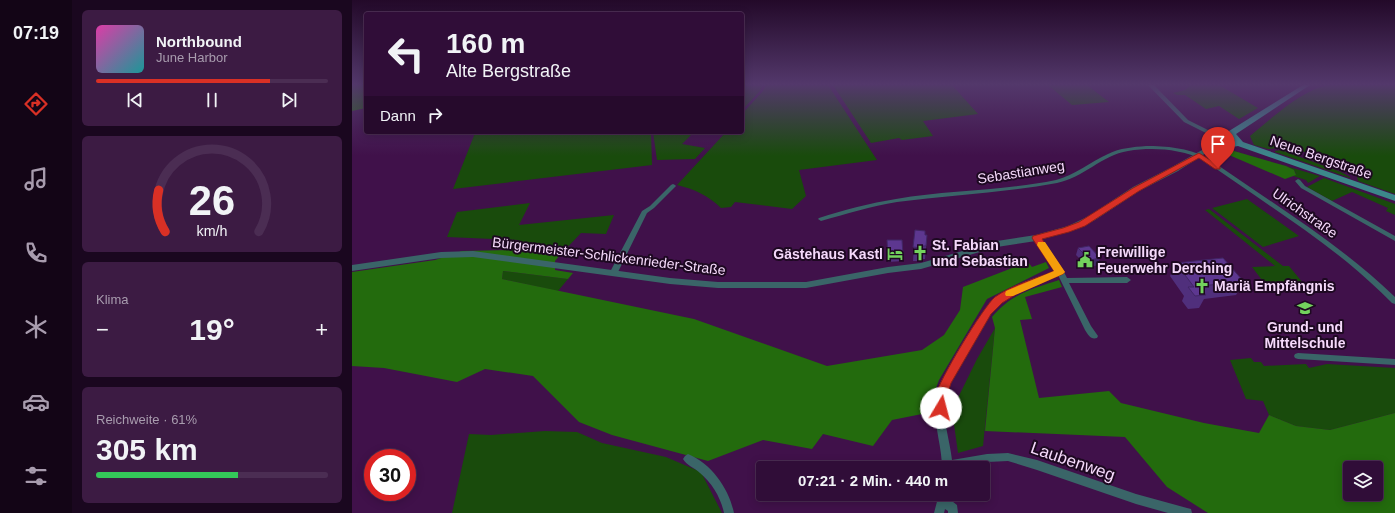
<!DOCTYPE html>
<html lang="de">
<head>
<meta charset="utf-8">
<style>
	body { margin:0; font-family:Arial,sans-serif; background:#3c1b43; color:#f1f3f6; height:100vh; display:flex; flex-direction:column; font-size:15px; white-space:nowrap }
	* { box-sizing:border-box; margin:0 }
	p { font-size:13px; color:#a89cae }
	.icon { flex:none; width:22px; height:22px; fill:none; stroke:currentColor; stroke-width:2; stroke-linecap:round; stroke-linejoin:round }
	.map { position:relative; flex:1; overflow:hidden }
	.panel { display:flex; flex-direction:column; gap:10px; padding:10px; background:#1a071f; width:280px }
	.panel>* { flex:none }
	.hud { position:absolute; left:12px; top:12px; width:380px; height:122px; border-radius:4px; box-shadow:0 2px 10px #0003,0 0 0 1px #4b2d53; background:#300d38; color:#f1f3f6; overflow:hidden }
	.buttons { position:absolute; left:991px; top:461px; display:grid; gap:8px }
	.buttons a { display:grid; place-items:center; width:40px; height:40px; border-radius:4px; background:#300d38; box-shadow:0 2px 10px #0003,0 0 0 1px #4b2d53; font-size:20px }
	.speed { position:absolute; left:12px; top:449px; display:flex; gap:8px; font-size:20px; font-weight:700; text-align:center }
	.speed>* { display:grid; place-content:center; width:52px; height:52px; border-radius:50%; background:#300d38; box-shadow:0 2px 10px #0003,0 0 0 1px #4b2d53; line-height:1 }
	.speed .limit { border:6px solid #d22; background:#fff; color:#111 }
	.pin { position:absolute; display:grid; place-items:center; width:34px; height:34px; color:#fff; margin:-41px -17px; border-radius:50% 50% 50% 0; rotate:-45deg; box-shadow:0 0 4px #0007 }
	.pin .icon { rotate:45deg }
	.me { position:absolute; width:44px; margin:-22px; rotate:8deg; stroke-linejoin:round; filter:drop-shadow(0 0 3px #0008) }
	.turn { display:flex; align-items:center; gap:14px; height:84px; padding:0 16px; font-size:18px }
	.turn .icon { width:52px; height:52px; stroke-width:2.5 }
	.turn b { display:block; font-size:28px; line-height:34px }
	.then { display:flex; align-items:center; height:38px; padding:0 16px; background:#0003; gap:8px; font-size:15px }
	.big { font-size:30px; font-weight:800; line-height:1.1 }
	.panel .tile { flex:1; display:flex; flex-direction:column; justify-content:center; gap:6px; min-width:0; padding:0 14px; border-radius:6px; background:#3c1b43 }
	.panel .dial { align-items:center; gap:0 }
	.dial svg { height:104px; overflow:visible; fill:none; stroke:#4b2d53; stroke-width:7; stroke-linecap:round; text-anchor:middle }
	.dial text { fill:#f1f3f6; stroke:none }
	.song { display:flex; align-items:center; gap:12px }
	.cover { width:48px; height:48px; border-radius:6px; background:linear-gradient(135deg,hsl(320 70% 55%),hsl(180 70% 35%)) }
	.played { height:4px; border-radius:2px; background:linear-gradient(90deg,#d93025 75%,#4b2d53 75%) }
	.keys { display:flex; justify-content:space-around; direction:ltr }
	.heat { display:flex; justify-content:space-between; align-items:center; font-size:22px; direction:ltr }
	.charge { height:6px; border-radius:3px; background:linear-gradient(90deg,#34c759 61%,#4b2d53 0) }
	.trip { position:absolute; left:404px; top:461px; width:234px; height:40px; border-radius:4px; background:#300d38; box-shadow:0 2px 10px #0003,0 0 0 1px #4b2d53; font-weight:800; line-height:40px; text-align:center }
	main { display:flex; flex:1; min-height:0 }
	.menu { display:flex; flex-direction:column; width:72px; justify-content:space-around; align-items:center; background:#130516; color:#a89cae }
	.menu .icon { width:28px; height:28px }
	.menu .active { color:#d93025 }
	.menu b { font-size:18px; color:#f1f3f6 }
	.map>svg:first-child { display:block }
	.green { fill:#194b0c }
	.forest { fill:#236b0d; fill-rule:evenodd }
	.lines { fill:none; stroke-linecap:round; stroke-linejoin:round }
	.minor { fill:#3a6568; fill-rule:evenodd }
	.tertiary { fill:#3a6568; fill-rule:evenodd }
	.secondary { fill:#3c878a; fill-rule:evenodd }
	.wall { fill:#502f7c }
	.shaded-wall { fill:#412665 }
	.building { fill:#5d3790; stroke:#412665 }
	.route { fill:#d93025; stroke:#8d1f18 }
	.slow { fill:#f59e0b }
	.labels { text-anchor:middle; stroke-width:4; stroke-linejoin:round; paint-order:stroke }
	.street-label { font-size:14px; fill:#f5d9fb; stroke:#1d0921 }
	.poi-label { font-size:14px; font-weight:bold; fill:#f5d9fb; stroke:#1d0921; text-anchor:start }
	.near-street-label { font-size:17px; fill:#f5d9fb; stroke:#1d0921 }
</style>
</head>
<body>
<main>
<nav class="menu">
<b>07:19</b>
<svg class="icon active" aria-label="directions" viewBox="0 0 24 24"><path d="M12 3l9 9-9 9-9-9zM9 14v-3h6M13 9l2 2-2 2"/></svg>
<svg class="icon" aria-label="music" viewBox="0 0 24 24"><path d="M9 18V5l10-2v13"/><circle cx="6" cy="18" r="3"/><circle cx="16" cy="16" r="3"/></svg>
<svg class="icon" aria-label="phone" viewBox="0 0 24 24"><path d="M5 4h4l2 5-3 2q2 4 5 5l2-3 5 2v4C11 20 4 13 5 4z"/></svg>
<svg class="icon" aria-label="climate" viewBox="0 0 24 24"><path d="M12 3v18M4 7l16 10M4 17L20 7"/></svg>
<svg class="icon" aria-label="car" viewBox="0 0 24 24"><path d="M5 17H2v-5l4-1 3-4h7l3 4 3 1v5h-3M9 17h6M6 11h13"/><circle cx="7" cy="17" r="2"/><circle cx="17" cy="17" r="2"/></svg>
<svg class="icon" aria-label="filters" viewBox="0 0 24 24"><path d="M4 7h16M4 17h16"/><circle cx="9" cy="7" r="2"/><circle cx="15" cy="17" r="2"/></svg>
</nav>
<section class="panel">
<div class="tile">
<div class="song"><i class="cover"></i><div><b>Northbound</b><p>June Harbor</p></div></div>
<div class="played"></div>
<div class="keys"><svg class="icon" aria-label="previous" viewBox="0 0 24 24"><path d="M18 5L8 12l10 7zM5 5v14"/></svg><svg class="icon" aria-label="pause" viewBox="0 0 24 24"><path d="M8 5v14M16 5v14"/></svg><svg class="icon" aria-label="next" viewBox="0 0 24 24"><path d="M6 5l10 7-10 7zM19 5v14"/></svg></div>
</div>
<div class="tile dial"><svg viewBox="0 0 100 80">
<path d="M14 69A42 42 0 1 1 86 69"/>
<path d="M14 69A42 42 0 0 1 9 37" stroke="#d93025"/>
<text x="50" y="56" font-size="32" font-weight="700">26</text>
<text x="50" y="72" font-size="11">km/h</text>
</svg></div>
<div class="tile"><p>Klima</p>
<div class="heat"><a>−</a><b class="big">19°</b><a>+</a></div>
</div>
<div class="tile"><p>Reichweite · 61%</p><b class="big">305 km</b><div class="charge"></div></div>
</section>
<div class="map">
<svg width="1043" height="513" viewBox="0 0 1043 513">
	<rect width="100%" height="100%" fill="#40114a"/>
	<g class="green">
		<polygon points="390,85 410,86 408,91 390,110"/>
		<path d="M414,85h62l49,75 -78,10 7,26 -14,13 -57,-7 -4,5 -10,1c-12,-12 -27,-19 -44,-23l49,-53h16v-18l21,-23z"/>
		<polygon points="481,85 600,85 626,114 571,121 581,136 550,140 547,138 519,143"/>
		<polygon points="696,85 735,85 757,102 720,105"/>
		<polygon points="837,85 867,85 906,108 887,119 867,106 854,109 833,95 825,95 821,93 833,90 838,86"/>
		<path d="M978,85h65v109l-37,-13 -1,-5 -5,-3v-4l-53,-19 -19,-2 -12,1 -14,-4 -4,-9c22,-18 54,-48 80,-51z"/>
		<polygon points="134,132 299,132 300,165 101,189 123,133"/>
		<polygon points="301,132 342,132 330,144 353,148 343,159 305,160"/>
		<polygon points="879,150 968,176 956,183 954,180 941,176 944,174 942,170 934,166 882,151 867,152"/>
		<polygon points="929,150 989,172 998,177 998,178 923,152 923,151"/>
		<polygon points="972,178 1043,204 1043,215 1034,211 1036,208 1000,192 980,201 955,187"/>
		<polygon points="895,199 947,236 911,247 860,208"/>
		<polygon points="178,203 167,225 262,215 254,234 229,233 209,254 160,250 167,240 95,237 105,212"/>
		<polygon points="857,209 931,266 937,266 951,283 937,283 938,288 931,288 926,284 913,284 900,267 923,266 853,210"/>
		<polygon points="151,271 216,279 206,291 150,279"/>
		<polygon points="643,328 631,446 606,453 600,410 625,359"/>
		<polygon points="899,358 902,362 909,362 912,366 954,364 957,368 975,364 1043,368 1043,413 978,430 944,426 917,415 911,401 894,399 878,360"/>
		<polygon points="193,431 225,432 250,443 314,457 349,472 370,513 100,513 117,434 139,435"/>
	</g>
	<g class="forest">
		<polygon points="0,85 14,85 14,108 0,111"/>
		<polygon points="882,151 934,166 942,170 944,175 933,179 870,152"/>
		<polygon points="160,250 209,254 203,261 203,270 221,273 216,279 151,271 150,279 342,319 475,366 570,350 592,335 608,310 611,287 676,262 680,267 694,262 697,268 635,299 587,380 583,391 580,391 579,400 580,412 540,420 521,446 471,434 460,449 411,440 356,461 260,435 227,422 181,376 133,369 105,382 32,368 0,366 0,272 83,260 110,251"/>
		<path d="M707,280l3,7 -37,10 7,22 -12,1 19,78 70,-7 12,12 83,20 55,10 10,-18 27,11 34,4 65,-17v100h-187l-41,-26 -42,-50 -140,-6 10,-103 -3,-11c19,-23 40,-28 67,-37zM998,468h26v26h-26z"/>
	</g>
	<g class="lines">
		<g class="minor">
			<path d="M794,146c21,0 41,2 60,11 64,45 132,85 189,140v7l-3,-1c-14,-14 -29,-28 -45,-41 -46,-37 -97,-69 -145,-103 -23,-10 -49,-12 -74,-8 -26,4 -45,27 -71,32 -53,10 -107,12 -160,19 -26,4 -51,12 -76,19l-3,-2 1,-1c25,-8 51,-15 77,-19 53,-9 107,-8 160,-19 19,-5 34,-18 52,-26 12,-6 25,-7 38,-8z"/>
			<polygon points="946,179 948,180 953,186 1043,236 1043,241 949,188 943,181"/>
			<polygon points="321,184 323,185 324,186 302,208 295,213 266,272 265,274 259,274 258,272 290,211 298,206 319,185"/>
			<path d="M682,236h4l25,34 4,8 60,-1 4,3 -4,3h-58l22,43 7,10 -1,2c-6,2 -9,-3 -12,-8l-27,-55c-19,7 -39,14 -55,26 -19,14 -58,81 -59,104 0,19 6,37 8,55l35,-6 21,-1 29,7 99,34 51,14 4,1 1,4h-24l-32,-9 -99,-34 -29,-9 -21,1 -31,6h-14c0,-21 -8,-42 -7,-64 2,-23 44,-92 62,-107 17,-13 39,-19 58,-26l-22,-33z"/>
			<polygon points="946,353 1043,359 1043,365 946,359 943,358 942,356 943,354"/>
			<path d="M336,454c24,10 41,35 46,59h-10c-3,-15 -12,-30 -24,-40 -5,-5 -14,-8 -17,-14l2,-3z"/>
			<polygon points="587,494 597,494 596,498 605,505 606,513 596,513 596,511 593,509 592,513 582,513"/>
		</g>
		<g class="tertiary">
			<polygon points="796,85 802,85 836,120 862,133 862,135 858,135 832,122"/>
			<polygon points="866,141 868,142 868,144 826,171 787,191 743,220 722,230 684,241 645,247 569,269 536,273 454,288 366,288 318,284 121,257 89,258 0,271 0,265 89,252 121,251 318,278 366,282 454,282 536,267 569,263 645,241 684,235 716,226 737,216 781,187 820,167"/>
		</g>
		<path class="secondary" d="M951,85h7l-74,49 7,8 152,53v6l-157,-55c-12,3 -23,0 -31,-10 5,-8 14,-7 22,-5zM865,134l10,1 8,6c-7,4 -15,0 -20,-5z"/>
	</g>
	<g class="wall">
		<polygon points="563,230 573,235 575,235 573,259 570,259 570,261 561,261"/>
		<polygon points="535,240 551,255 551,261 536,262 535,247"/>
		<polygon points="726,248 748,258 745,265 736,267 724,255"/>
		<polygon points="824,263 892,282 884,295 852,299 847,308 836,309 830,301 832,296 818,276"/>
	</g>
	<g class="shaded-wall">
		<polygon points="571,246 570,259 570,261 570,248"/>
		<polygon points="748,258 745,265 736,267 738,260"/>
	</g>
	<g class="building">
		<polygon points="563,230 573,231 573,235 575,235 574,246 571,246 570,248 561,247"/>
		<polygon points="535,240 550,240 551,255 536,255"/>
		<polygon points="737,246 748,258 738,260 726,248"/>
		<polygon points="871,258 892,282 847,286 854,295 843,296 836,287 842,287 824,263"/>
	</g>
	<linearGradient id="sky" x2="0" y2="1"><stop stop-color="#230929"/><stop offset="0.54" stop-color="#53386b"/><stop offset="1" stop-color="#53386b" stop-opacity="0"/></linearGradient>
	<rect width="1043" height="156" fill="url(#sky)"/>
	<path class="route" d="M847,153l21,13v3h-5l-16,-11 -60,33 -54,35 -16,6 -27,7 21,31 2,2 -2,2 -45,19 -16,10 -11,11 -40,69 -4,13v12l-2,4 -4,1 -4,-1c-2,-5 -2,-10 -2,-15 3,-15 48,-90 60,-100 17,-12 40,-18 59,-26l-22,-33 1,-2 30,-8 16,-6 54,-34z"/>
	<polygon class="slow" points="686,242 693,242 713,272 711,274 661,296 654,296 653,294 654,291 702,271 685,245"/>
	<defs>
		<symbol id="church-bare" viewBox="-9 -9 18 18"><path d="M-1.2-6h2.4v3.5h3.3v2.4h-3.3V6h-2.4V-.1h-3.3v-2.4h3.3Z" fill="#73d25d" stroke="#1d0921" stroke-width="2.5" paint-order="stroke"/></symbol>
		<symbol id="hotel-bare" viewBox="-9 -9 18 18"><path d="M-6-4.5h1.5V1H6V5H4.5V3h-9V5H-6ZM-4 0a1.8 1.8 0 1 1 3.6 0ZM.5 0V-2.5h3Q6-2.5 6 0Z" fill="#73d25d" stroke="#1d0921" stroke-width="2.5" paint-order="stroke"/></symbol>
		<symbol id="civic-bare" viewBox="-9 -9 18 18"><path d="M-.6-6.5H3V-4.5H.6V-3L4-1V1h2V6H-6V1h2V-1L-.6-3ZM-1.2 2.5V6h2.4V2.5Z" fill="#73d25d" stroke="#1d0921" stroke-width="2.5" paint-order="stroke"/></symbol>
		<symbol id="school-bare" viewBox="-9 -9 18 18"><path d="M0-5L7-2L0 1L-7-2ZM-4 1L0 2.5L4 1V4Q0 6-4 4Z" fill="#73d25d" stroke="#1d0921" stroke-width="2.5" paint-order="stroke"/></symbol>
	</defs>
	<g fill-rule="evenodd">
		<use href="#church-bare" x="557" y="242" width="22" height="22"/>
		<use href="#hotel-bare" x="532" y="243" width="22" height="22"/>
		<use href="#civic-bare" x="722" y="249" width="22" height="22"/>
		<use href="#church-bare" x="839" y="275" width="22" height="22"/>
		<use href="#school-bare" x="942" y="297" width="22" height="22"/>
	</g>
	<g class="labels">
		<g class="street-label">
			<text transform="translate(969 157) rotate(19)" y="5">Neue Bergstraße</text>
			<text transform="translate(669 172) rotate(-9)" y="5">Sebastianweg</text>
			<text transform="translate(953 213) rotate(35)" y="5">Ulrichstraße</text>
			<text transform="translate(257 256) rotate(7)" y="5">Bürgermeister-Schlickenrieder-Straße</text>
		</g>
		<g class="poi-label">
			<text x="580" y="250">St. Fabian<tspan x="580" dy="16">und Sebastian</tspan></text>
			<text x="745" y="257">Freiwillige<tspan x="745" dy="16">Feuerwehr Derching</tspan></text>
			<text x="531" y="259" text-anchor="end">Gästehaus Kastl</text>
			<text x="862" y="291">Mariä Empfängnis</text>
			<text x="953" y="332" text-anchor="middle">Grund- und<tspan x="953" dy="16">Mittelschule</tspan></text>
		</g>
		<g class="near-street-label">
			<text transform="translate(721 461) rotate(19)" y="6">Laubenweg</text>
		</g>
	</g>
</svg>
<div class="buttons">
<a><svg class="icon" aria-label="layers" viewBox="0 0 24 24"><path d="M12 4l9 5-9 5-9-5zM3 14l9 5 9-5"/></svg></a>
</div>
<div class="speed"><div class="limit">30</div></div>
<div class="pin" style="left:866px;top:168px;background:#d93025"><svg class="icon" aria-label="arrive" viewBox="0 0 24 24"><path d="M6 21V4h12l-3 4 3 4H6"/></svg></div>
<svg class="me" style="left:589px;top:408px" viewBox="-20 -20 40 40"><circle r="19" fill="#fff"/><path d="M0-13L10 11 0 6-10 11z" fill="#d93025"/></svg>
<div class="trip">07:21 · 2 Min. · 440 m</div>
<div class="hud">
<div class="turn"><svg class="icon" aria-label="left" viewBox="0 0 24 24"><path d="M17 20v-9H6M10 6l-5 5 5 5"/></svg><div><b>160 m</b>Alte Bergstraße</div></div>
<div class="then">Dann<svg class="icon" aria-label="right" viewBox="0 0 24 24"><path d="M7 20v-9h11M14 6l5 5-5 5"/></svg></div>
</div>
</div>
</main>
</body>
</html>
